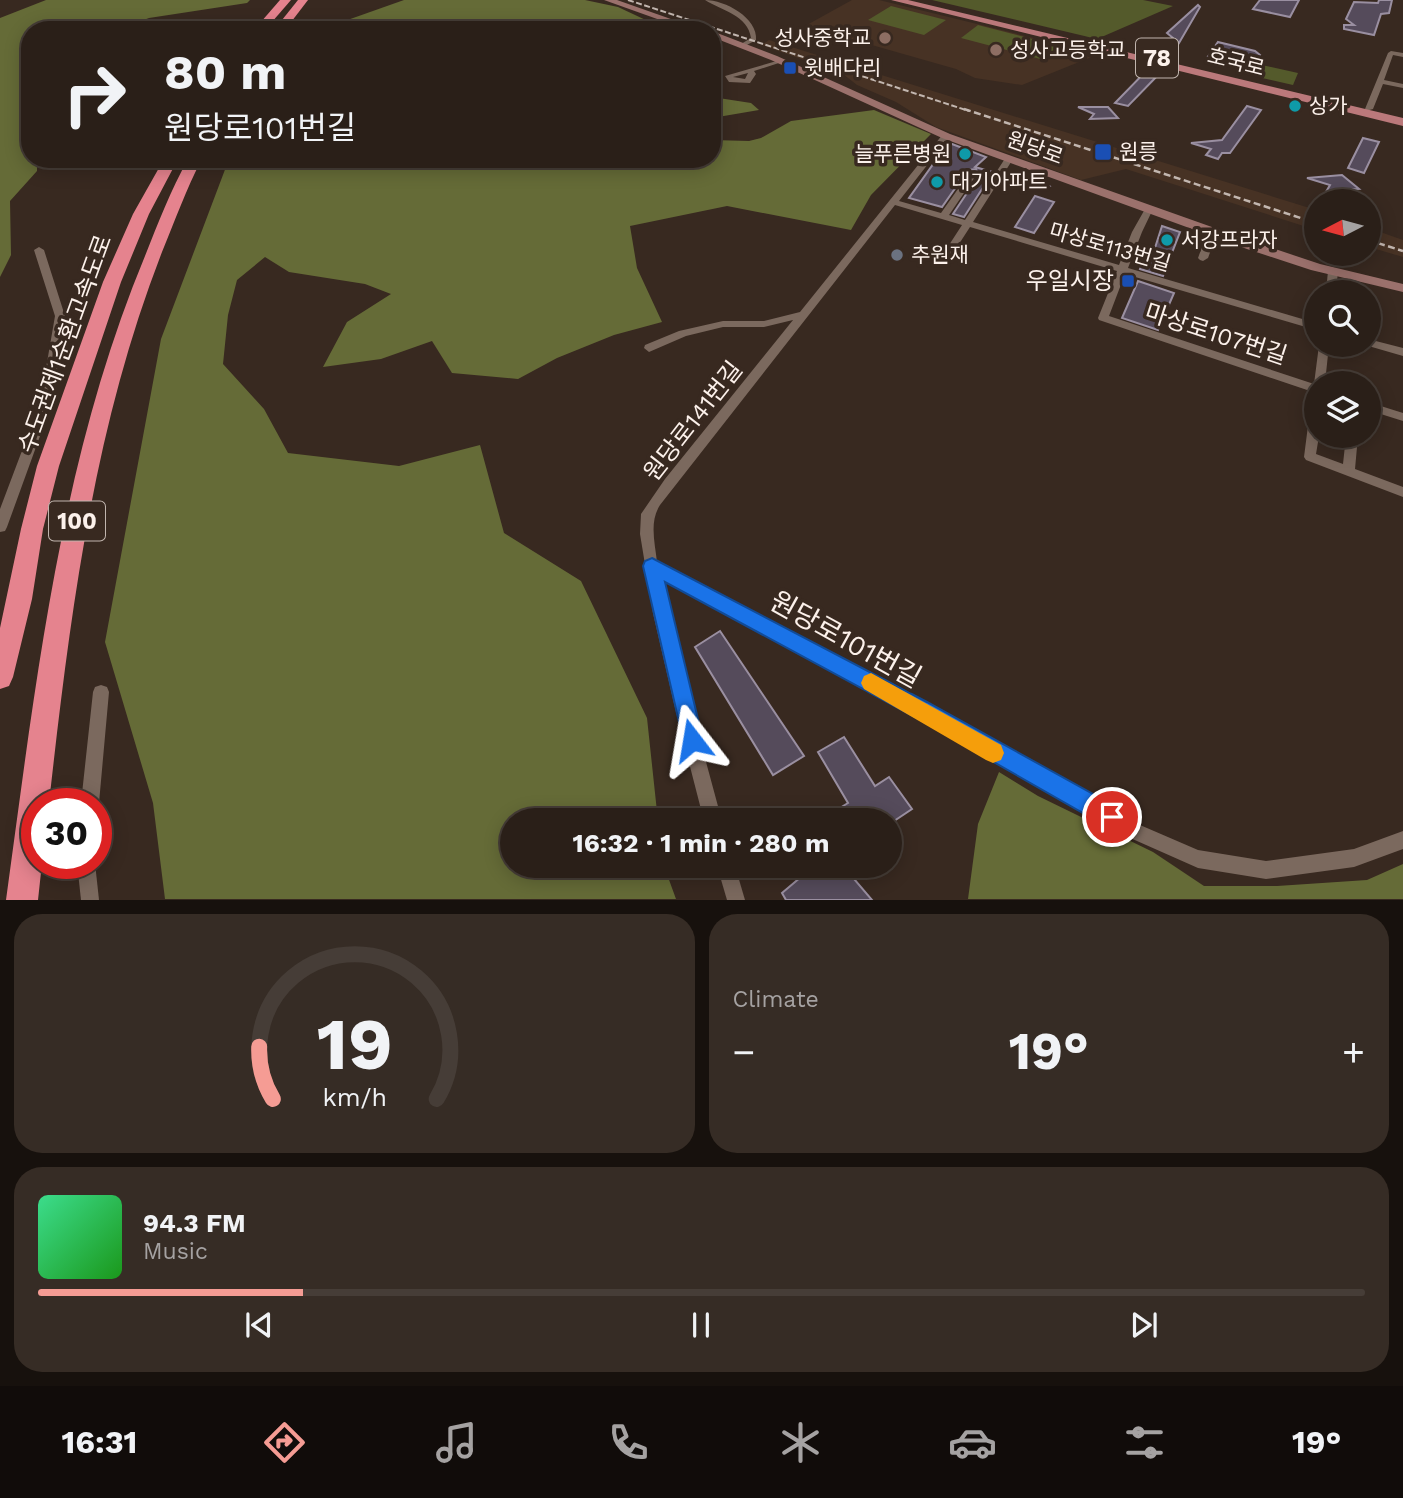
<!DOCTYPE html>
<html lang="en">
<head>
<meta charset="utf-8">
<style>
	body { margin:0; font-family:"Work Sans","Noto Sans KR",sans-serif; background:#362c25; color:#f1f3f6; height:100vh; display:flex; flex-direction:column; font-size:26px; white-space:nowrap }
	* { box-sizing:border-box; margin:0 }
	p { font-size:23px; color:#a5a2a2 }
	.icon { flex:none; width:38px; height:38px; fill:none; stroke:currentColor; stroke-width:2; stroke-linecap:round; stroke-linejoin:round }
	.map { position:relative; height:900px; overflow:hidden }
	.side { display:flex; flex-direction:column; gap:14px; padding:14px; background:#17110d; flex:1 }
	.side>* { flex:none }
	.hud { position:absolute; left:21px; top:21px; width:700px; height:147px; border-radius:28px; box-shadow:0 4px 18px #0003,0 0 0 2px #463d37; background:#2a1f18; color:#f1f3f6; overflow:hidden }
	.needle { width:46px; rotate:264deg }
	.buttons { position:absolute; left:1304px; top:189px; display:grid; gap:14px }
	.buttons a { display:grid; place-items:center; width:77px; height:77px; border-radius:50%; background:#2a1f18; box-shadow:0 4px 18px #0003,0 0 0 2px #463d37; font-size:35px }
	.speed { position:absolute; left:21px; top:788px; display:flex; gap:14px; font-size:35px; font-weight:700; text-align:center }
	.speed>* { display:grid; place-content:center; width:91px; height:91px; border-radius:50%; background:#2a1f18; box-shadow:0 4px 18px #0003,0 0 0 2px #463d37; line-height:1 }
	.speed .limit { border:10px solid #d22; background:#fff; color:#111 }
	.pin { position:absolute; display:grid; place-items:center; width:60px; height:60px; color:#fff; margin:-30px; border:4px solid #fff; border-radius:50%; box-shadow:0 2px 7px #0007 }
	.me { position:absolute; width:77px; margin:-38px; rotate:346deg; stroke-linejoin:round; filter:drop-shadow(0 0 5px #0008) }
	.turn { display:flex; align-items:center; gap:24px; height:147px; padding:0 28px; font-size:32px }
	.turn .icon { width:91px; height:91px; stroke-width:2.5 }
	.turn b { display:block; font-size:49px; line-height:60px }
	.big { font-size:52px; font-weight:700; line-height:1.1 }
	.side .card { flex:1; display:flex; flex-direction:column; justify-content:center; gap:10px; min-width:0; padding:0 24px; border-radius:28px; background:#362c25 }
	.side .dial { align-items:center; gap:0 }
	.dial svg { height:182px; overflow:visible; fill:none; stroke:#463d37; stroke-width:7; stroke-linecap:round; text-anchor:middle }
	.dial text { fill:#f1f3f6; stroke:none }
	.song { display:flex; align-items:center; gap:21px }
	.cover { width:84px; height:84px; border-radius:10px; background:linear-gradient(135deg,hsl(150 70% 55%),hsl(120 70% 35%)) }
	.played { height:7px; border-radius:4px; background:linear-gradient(90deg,#f59c94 20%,#463d37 20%) }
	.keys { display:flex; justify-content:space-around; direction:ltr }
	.heat { display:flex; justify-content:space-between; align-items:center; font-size:38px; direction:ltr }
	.side .tiles { flex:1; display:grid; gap:14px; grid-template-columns:1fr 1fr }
	.card:last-child { grid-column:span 2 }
	.trip { position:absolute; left:500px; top:808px; width:402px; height:70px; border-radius:35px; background:#2a1f18; box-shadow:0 4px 18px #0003,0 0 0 2px #463d37; font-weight:700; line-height:70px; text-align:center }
	.dock { display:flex; height:112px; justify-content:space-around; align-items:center; background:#110c0a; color:#a5a2a2 }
	.dock .icon { width:49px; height:49px }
	.dock .current { color:#f59c94 }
	.dock b { font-size:32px; color:#f1f3f6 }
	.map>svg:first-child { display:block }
	.built { fill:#473224 }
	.green { fill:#545a2b }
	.forest { fill:#656b37 }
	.building { fill:#554b5b; stroke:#9a8fa1; stroke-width:2 }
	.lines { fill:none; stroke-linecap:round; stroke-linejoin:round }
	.minor { fill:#7b695e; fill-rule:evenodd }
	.secondary { fill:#9b716c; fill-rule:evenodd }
	.primary { fill:#bb797b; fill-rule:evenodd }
	.motorway { fill:#e5838e; fill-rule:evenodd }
	.rail-far1 { stroke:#c2b6af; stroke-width:2; stroke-dasharray:6 2.5; stroke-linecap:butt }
	.rail { stroke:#c2b6af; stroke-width:2.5; stroke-dasharray:7 3.5; stroke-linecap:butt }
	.route { fill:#1a73e8; stroke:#114b97; stroke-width:2 }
	.slow { fill:#f59e0b }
	.education-dot { fill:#8d6e63; stroke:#382920; stroke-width:2.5 }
	.transit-dot { fill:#1a4fb4; stroke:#382920; stroke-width:2.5 }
	.culture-dot { fill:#0f9aa8; stroke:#382920; stroke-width:2.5 }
	.worship-dot { fill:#6b7280; stroke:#382920; stroke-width:2.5 }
	.labels { text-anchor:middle; stroke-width:7; stroke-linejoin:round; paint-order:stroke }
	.far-poi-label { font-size:21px; fill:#fcf1eb; stroke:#382920; text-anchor:start }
	.far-street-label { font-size:21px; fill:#fcf1eb; stroke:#382920 }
	.shield { fill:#382920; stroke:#c1b5ae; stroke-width:2 }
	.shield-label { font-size:23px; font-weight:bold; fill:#fcf1eb }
	.poi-label { font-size:24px; fill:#fcf1eb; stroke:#382920; text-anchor:end }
	.street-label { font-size:24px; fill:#fcf1eb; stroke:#382920 }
	.near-street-label { font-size:28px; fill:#fcf1eb; stroke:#382920 }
</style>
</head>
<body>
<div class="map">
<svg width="1403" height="900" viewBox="0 0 1403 900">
	<rect width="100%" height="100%" fill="#382920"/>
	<g class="built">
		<polygon points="852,0 879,0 1099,54 1022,85 975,78 956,69 805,26"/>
		<polygon points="769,40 1316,210 1316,230 1126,169 1081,180 936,127 896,102 857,85 843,74 762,45"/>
		<polygon points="1369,228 1403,240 1403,257 1369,247"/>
	</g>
	<g class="green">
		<polygon points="932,0 1143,0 1173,6 1097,39"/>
		<polygon points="891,6 946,20 924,35 868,20"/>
		<polygon points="978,25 1059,46 1044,60 961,38"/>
		<polygon points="1262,65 1298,73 1293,85 1258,77"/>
	</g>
	<g class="forest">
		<polygon points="46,0 250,0 247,3 149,18 118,30 30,30 30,159 37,159 37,171 10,201 11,255 0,277 0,18"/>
		<polygon points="404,0 585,0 618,7 667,30 330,30 339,23"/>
		<polygon points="712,97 751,103 759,110 712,118"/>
		<polygon points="874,110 931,134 871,195 851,230 727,206 630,226 637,268 662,322 614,335 557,358 518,379 452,373 432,341 381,359 323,367 347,322 391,294 365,284 289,272 265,257 237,280 228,315 223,364 264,409 288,453 399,466 480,445 504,533 581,581 647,718 658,821 513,821 513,866 664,866 676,899 165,899 153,803 105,642 161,339 229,159 712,159 712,140 749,141 761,138 791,121"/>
		<polygon points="999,772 1038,796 1153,852 1204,886 1277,886 1367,880 1403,864 1403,899 968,899 978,824"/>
	</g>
	<g class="building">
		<polygon points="1260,0 1299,0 1290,17 1253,9"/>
		<polygon points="1379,0 1392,0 1389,13 1381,14 1374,35 1344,29 1344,25 1354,25 1346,19 1354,2 1378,3"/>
		<polygon points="1198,5 1200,7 1179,43 1167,33"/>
		<polygon points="1218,42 1255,51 1260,55 1253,68 1207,58"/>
		<polygon points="1149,68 1162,71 1128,106 1115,103"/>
		<polygon points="1247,106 1261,110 1230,153 1222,153 1218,159 1206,155 1211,149 1191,143 1222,140"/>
		<polygon points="1078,107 1108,107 1118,118 1090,119 1094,114"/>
		<polygon points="1363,138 1379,142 1364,173 1348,168"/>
		<polygon points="952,144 986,157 975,167 993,172 964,217 953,214 979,175 976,169 968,170 942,207 909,198 939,156"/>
		<polygon points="1023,171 1034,178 1049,186 1036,190 1011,176"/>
		<polygon points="1342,175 1359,189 1342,190 1339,196 1326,192 1330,185 1307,178"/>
		<polygon points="1035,196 1054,202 1034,233 1015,227"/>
		<polygon points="1162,226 1180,232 1163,276 1140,269 1146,252 1153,254"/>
		<polygon points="1138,281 1174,293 1158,330 1122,318"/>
		<polygon points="720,631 804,756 773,775 695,647"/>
		<polygon points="844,737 875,786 889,777 912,809 894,821 842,821 835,811 848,803 818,752"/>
		<polygon points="814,866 843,866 872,900 786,900 782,893"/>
	</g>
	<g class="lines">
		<g class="minor">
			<path d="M705,0c20,0 53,18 51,40l-11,6h-4v-2l10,-6c-3,-23 -29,-27 -46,-38z"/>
			<polygon points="1391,51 1403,53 1403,57 1393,55 1384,80 1403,84 1403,88 1383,84 1373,109 1366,111 1365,109 1388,53"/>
			<path d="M780,60l5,1 -31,10 2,3 -6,9 -21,-1 -4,-6zM748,73l-3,6 -12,-2z"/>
			<path d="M943,134l7,2 -51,65 42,12 29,-41h6l1,2 -28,41 16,5 41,-63h6l1,2 -40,63 146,43 13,-33 13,-23 7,-2 1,2 -11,23 -14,36 188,55v7l-191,-56 -16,42 205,68 5,-39h10l-4,38h-9v10l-217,-73 -1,-2 19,-47 -147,-44 -24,37h-6l-2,-2 24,-37 -67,-20 -235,300c-11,17 -5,38 -3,57l66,33 224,120 52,32 97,50 44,28 58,25 68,11 88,-12 49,-18v18l-49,18 -88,12 -68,-11 -70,-31 -44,-28 -97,-50 -52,-32 -222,-124 -53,-26 19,85 43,159h-18l-28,-109 -23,-99 -13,-79 1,-20 24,-35 128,-159 -29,7h-41l-37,9 -37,16 -5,-4 1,-3 34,-14 44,-10h41l36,-9z"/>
			<polygon points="1212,230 1217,233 1208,258 1203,261 1200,260 1198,258 1207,233"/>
			<polygon points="39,247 44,250 65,316 52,403 7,527 5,531 0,532 0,509 40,403 55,316 34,250"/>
			<polygon points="1333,268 1338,271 1336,292 1326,292 1328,271"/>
			<polygon points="1368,339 1403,348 1403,356 1365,345 1368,345"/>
			<polygon points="1368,402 1403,413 1403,421 1368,410"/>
			<polygon points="1316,406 1316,436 1319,436 1316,454 1343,464 1346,436 1358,436 1355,469 1403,487 1403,497 1306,460 1304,457 1310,410"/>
			<polygon points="101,685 107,687 109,692 99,803 96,809 96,803 81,803 93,692 95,687"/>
			<polygon points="77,863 95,863 99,900 81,900"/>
			<polygon points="717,866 735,866 745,900 727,900"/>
		</g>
		<g class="secondary">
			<polygon points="604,0 617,0 702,30 688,30"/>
			<polygon points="712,31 777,56 950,134 1257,243 1320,264 1403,284 1403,292 1311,270 1247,249 942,138 771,60 712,37"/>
		</g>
		<polygon class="primary" points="891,0 908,0 1403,118 1403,126"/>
		<g class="motorway">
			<polygon points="280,0 291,0 265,30 254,30"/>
			<polygon points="298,0 308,0 285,30 274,30"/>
			<polygon points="164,159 178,159 149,214 121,282 59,466 43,529 32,599 13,677 9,686 0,689 0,628 21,529 37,466 103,282 133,214"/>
			<path d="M188,159h14c-16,30 -27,62 -40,93 -69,177 -92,364 -113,551h-12v60h5l-4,37h-32c30,-218 54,-440 139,-644 13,-33 26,-66 43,-97z"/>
		</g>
		<polyline class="rail-far1" points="628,0 969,111"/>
		<g class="rail">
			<polyline points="964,109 1316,223"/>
			<polyline points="1368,240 1403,251"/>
		</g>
	</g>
	<polygon class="route" points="652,558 927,702 1120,809 1123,817 1120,825 1112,828 1104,825 913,716 665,582 703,740 700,748 692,751 685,748 643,566 645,561"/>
	<polygon class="slow" points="871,673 1001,745 1004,753 1001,760 993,763 986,760 864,689 861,683 864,676"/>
	<g class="education-dot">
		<circle cx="885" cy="38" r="7"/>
		<circle cx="996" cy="50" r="7"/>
	</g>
	<g class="transit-dot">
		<rect x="783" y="61" width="14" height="14" rx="3.5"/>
		<rect x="1094" y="143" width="18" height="18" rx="3.5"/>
		<rect x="1121" y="274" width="14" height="14" rx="3.5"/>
	</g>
	<g class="culture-dot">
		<circle cx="1295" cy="106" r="7"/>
		<circle cx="965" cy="154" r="7"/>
		<circle cx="937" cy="182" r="7"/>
		<circle cx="1167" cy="240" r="7"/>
	</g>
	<circle class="worship-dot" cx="897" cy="255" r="7"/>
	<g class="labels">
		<g class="far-poi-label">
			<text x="871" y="45" text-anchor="end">성사중학교</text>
			<text x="1010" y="57">성사고등학교</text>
			<text x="804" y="75">윗배다리</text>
			<text x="1309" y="113">상가</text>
			<text x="1119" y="159">원릉</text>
			<text x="951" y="161" text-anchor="end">늘푸른병원</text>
			<text x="951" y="189">대기아파트</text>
			<text x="1181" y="247">서강프라자</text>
			<text x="911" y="262">추원재</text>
		</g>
		<g class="far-street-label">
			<text transform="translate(1236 62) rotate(14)" y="7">호국로</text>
			<text transform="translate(1035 148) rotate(20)" y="7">원당로</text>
			<text transform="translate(1110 247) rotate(16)" y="7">마상로113번길</text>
		</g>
		<g class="shield">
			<rect x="1136" y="38.5" width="42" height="39" rx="5"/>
			<rect x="49" y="501.5" width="56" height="39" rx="5"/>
		</g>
		<g class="shield-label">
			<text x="1157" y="66">78</text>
			<text x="77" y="529">100</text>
		</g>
		<g class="poi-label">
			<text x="1114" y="289">우일시장</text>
		</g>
		<g class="street-label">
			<text transform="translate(1216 334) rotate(18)" y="8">마상로107번길</text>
			<text transform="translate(65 344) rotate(-70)" y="8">수도권제1순환고속도로</text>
			<text transform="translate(693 421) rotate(-52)" y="8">원당로141번길</text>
		</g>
		<g class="near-street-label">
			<text transform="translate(846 639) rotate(29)" y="10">원당로101번길</text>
		</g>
	</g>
</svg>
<div class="buttons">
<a><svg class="needle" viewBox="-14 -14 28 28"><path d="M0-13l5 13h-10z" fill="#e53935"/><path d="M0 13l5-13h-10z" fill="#a5a2a2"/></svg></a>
<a><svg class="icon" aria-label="search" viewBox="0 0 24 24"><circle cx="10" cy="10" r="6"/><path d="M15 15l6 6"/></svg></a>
<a><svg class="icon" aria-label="layers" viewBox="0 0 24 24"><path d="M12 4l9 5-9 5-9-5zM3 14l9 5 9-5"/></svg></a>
</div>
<div class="speed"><div class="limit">30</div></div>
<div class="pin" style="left:1112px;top:817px;background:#d93025"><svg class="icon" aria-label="arrive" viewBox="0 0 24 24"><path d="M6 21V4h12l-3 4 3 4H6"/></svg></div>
<svg class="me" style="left:692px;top:740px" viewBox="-20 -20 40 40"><path d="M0-17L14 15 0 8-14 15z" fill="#1a73e8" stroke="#fff" stroke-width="4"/></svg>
<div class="trip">16:32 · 1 min · 280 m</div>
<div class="hud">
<div class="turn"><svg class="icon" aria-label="right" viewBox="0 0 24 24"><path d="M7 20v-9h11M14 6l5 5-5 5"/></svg><div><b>80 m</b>원당로101번길</div></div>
</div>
</div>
<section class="side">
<div class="tiles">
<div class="card dial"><svg viewBox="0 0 100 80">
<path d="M14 69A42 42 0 1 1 86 69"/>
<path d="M14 69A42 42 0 0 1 8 46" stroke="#f59c94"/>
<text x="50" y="56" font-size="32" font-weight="700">19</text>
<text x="50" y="72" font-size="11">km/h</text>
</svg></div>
<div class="card"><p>Climate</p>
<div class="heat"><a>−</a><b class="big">19°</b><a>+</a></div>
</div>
<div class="card">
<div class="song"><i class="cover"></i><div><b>94.3 FM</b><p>Music</p></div></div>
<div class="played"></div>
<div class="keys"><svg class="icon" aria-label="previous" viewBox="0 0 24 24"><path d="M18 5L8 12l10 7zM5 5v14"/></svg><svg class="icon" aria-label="pause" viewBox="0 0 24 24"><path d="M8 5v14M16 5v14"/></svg><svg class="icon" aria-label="next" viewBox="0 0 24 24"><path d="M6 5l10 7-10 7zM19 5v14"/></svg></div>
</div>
</div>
</section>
<nav class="dock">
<b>16:31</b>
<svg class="icon current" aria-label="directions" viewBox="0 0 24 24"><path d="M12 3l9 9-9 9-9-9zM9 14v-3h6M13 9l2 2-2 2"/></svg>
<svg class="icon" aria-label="music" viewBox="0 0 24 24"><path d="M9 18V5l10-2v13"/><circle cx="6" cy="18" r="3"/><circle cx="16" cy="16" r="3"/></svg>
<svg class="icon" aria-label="phone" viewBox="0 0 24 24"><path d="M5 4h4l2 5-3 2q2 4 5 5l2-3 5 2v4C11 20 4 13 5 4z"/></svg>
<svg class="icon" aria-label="climate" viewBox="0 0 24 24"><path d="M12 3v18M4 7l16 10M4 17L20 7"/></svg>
<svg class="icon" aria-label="car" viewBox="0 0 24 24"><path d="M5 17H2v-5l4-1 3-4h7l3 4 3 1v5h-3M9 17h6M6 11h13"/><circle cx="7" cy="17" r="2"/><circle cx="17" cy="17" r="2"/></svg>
<svg class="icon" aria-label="filters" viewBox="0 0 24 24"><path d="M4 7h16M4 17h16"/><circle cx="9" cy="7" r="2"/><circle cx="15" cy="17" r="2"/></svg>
<b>19°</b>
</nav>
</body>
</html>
